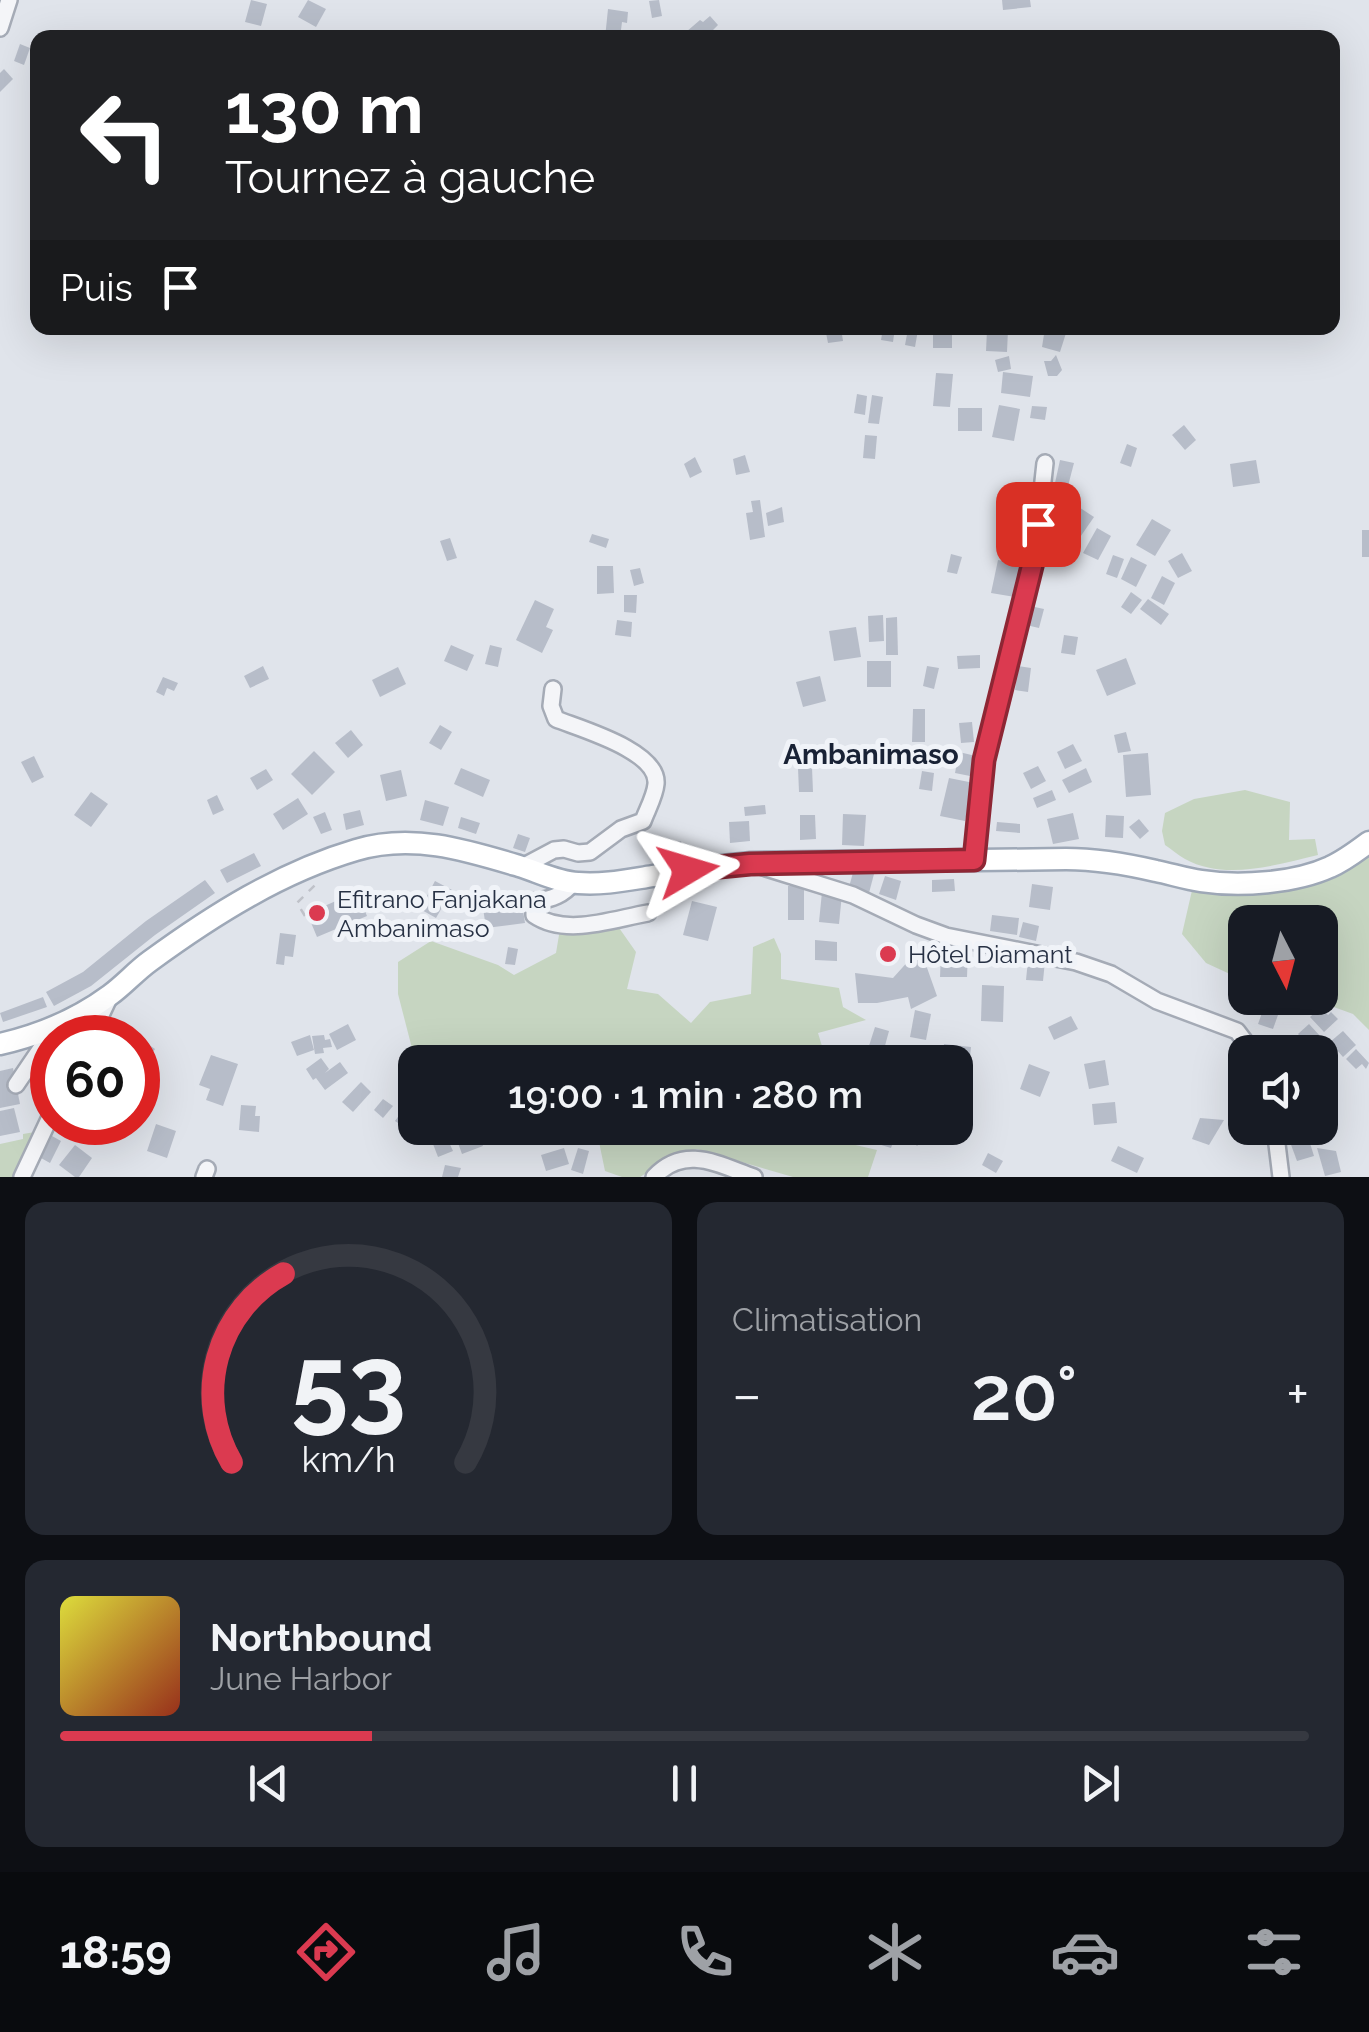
<!DOCTYPE html>
<html lang="fr">
<head>
<meta charset="utf-8">
<style>
	body { margin:0; font-family:Raleway,sans-serif; background:#242831; color:#f1f3f6; height:100vh; display:flex; flex-direction:column; font-size:38px; white-space:nowrap }
	* { box-sizing:border-box; margin:0 }
	p { font-size:32px; color:#9ea1a6 }
	.icon { flex:none; width:55px; height:55px; fill:none; stroke:currentColor; stroke-width:2; stroke-linecap:round; stroke-linejoin:round }
	.map { position:relative; height:1177px; overflow:hidden }
	.sheet { display:flex; flex-direction:column; gap:25px; padding:25px; background:#0d0f14; flex:1 }
	.sheet>* { flex:none }
	.top-card { position:absolute; left:30px; top:30px; width:1310px; height:305px; border-radius:20px; box-shadow:0 10px 40px #0002; background:#202124; color:#fff; overflow:hidden }
	.needle { width:65px; rotate:174deg }
	.controls { position:absolute; left:1228px; top:905px; display:grid; gap:20px }
	.controls a { display:grid; place-items:center; width:110px; height:110px; border-radius:20px; background:#171b24; box-shadow:0 10px 40px #0002; font-size:50px }
	.speed { position:absolute; left:30px; top:1015px; display:flex; gap:20px; font-size:50px; font-weight:700; text-align:center }
	.speed>* { display:grid; place-content:center; width:130px; height:130px; border-radius:50%; background:#171b24; box-shadow:0 10px 40px #0002; line-height:1 }
	.speed .limit { border:15px solid #d22; background:#fff; color:#111 }
	.pin { position:absolute; display:grid; place-items:center; width:85px; height:85px; color:#fff; margin:-42px; border-radius:20px; box-shadow:0 5px 15px #0006 }
	.me { position:absolute; width:110px; margin:-55px; rotate:83deg; stroke-linejoin:round; filter:drop-shadow(0 0 8px #0008) }
	.turn { display:flex; align-items:center; gap:35px; height:210px; padding:0 30px; font-size:45px }
	.turn .icon { width:130px; height:130px; stroke-width:2.5 }
	.turn b { display:block; font-size:70px; line-height:85px }
	.then { display:flex; align-items:center; height:95px; padding:0 30px; background:#0003; gap:20px; font-size:38px }
	.big { font-size:75px; font-weight:600; line-height:1.1 }
	.sheet .widget { flex:1; display:flex; flex-direction:column; justify-content:center; gap:15px; min-width:0; padding:0 35px; border-radius:20px; background:#242831 }
	.sheet .dial { align-items:center; gap:0 }
	.dial svg { height:260px; overflow:visible; fill:none; stroke:#363941; stroke-width:7; stroke-linecap:round; text-anchor:middle }
	.dial text { fill:#f1f3f6; stroke:none }
	.song { display:flex; align-items:center; gap:30px }
	.cover { width:120px; height:120px; border-radius:15px; background:linear-gradient(135deg,hsl(60 70% 55%),hsl(10 70% 35%)) }
	.played { height:10px; border-radius:5px; background:linear-gradient(90deg,#db3a50 25%,#363941 25%) }
	.keys { display:flex; justify-content:space-around; direction:ltr }
	.heat { display:flex; justify-content:space-between; align-items:center; font-size:55px; direction:ltr }
	.sheet .tiles { flex:1; display:grid; gap:25px; grid-template-columns:1fr 1fr }
	.widget:last-child { grid-column:span 2 }
	.trip { position:absolute; left:398px; top:1045px; width:575px; height:100px; border-radius:20px; background:#171b24; box-shadow:0 10px 40px #0002; font-weight:600; line-height:100px; text-align:center }
	.tab-bar { display:flex; height:160px; justify-content:space-around; align-items:center; background:#090b0e; color:#9ea1a6 }
	.tab-bar .icon { width:70px; height:70px }
	.tab-bar .current { color:#db3a50 }
	.tab-bar b { font-size:45px; color:#f1f3f6 }
	.map>svg:first-child { display:block }
	.green { fill:#c6d5c1 }
	.building { fill:#b7bdc9 }
	.lines { fill:none; stroke-linecap:round; stroke-linejoin:round }
	.minor-casing { stroke:#a5abb6; stroke-width:20 }
	.major-casing { stroke:#9ea8b7; stroke-width:25 }
	.path { stroke:#bfc2c9; stroke-width:2.5; stroke-dasharray:8 8; stroke-linecap:butt }
	.minor { stroke:#f4f5f8; stroke-width:15 }
	.major { stroke:#fff; stroke-width:20 }
	.route-casing { stroke:#8e2634; stroke-width:25 }
	.route { stroke:#db3a50; stroke-width:18 }
	.poi-dot { fill:#db3a50; stroke:#f0f3f8; stroke-width:4 }
	.labels { text-anchor:middle; stroke-width:10; stroke-linejoin:round; paint-order:stroke }
	.poi-label { font-size:25px; fill:#273144; stroke:#f0f3f8; text-anchor:start }
	.neighbourhood-label { font-size:28px; font-weight:bold; fill:#192235; stroke:#f0f3f8 }
</style>
</head>
<body>
<div class="map">
<svg width="1369" height="1177" viewBox="0 0 1369 1177">
	<rect width="100%" height="100%" fill="#e0e4eb"/>
	<g class="green">
		<path d="M1245,790l45,12 -1,38 26,-1 3,16c-42,10 -93,26 -133,4 -7,-4 -14,-10 -20,-14l-3,-14 3,-18 29,-14z"/>
		<polygon points="1369,848 1369,1030 1353,1014 1309,998 1320,998 1320,922 1245,922 1245,981 1206,963 1182,934 1193,886 1272,888"/>
		<polygon points="617,925 636,952 627,989 658,994 691,1023 710,1002 751,994 753,947 774,938 781,954 781,979 839,988 843,1007 866,1020 818,1033 825,1056 852,1051 865,1056 863,1062 418,1062 414,1056 398,994 398,962 431,941 498,965 514,975 556,953 560,929"/>
		<polygon points="604,1128 823,1128 847,1143 877,1150 868,1177 793,1177 697,1149 673,1156 640,1177 622,1177 605,1171 598,1137"/>
		<polygon points="35,1132 14,1177 0,1177 0,1144 23,1139 23,1134"/>
	</g>
	<g class="building">
		<polygon points="251,0 267,4 261,26 245,22"/>
		<polygon points="308,0 326,9 316,27 298,17"/>
		<polygon points="659,0 662,16 652,18 649,1"/>
		<polygon points="1002,0 1030,0 1031,7 1003,10"/>
		<polygon points="608,9 628,12 627,23 622,22 620,38 605,38"/>
		<polygon points="710,16 718,25 713,30 715,32 709,38 690,38 686,32 700,20 703,22"/>
		<polygon points="20,44 30,48 24,65 14,61"/>
		<polygon points="4,69 13,79 0,92 0,73"/>
		<polygon points="825,328 841,328 843,341 828,343"/>
		<polygon points="883,328 895,328 893,342 881,340"/>
		<polygon points="1045,328 1067,330 1060,352 1042,347"/>
		<polygon points="908,329 918,330 915,347 905,345"/>
		<rect x="933" y="329" width="19" height="19"/>
		<polygon points="987,330 1008,330 1007,352 986,351"/>
		<polygon points="1056,355 1062,370 1057,376 1048,376 1044,361 1051,361"/>
		<polygon points="1009,356 1011,369 998,372 995,360"/>
		<polygon points="1003,372 1033,376 1030,397 1001,393"/>
		<polygon points="936,373 953,374 950,407 933,406"/>
		<polygon points="857,394 867,396 865,415 854,413"/>
		<polygon points="872,395 883,397 879,424 868,423"/>
		<polygon points="999,405 1020,409 1014,441 992,437"/>
		<polygon points="1032,406 1047,407 1045,420 1030,418"/>
		<rect x="958" y="408" width="24" height="23"/>
		<polygon points="1184,425 1196,440 1185,450 1172,435"/>
		<polygon points="865,435 877,436 875,459 863,458"/>
		<polygon points="1127,444 1137,448 1131,467 1120,463"/>
		<polygon points="745,455 750,472 736,475 733,459"/>
		<polygon points="695,457 702,472 690,478 684,464"/>
		<polygon points="1060,460 1074,463 1068,486 1055,483"/>
		<polygon points="1256,460 1260,483 1233,487 1230,464"/>
		<polygon points="760,500 765,537 750,540 746,513 753,512 751,501"/>
		<polygon points="1071,502 1094,517 1076,543 1053,528"/>
		<polygon points="782,507 784,522 768,526 766,513"/>
		<polygon points="1152,519 1171,530 1155,556 1136,545"/>
		<polygon points="1097,528 1111,536 1098,560 1083,553"/>
		<rect x="1362" y="530" width="7" height="27"/>
		<polygon points="592,534 609,539 606,548 589,542"/>
		<polygon points="450,538 457,558 447,561 440,541"/>
		<polygon points="1182,553 1192,571 1178,578 1168,561"/>
		<polygon points="951,554 962,557 957,574 947,572"/>
		<polygon points="1113,555 1124,559 1117,578 1106,574"/>
		<polygon points="1131,557 1147,565 1136,587 1121,579"/>
		<polygon points="998,560 1021,565 1015,597 991,593"/>
		<polygon points="597,566 613,566 614,593 597,594"/>
		<polygon points="640,568 644,583 634,586 630,570"/>
		<polygon points="1162,576 1175,583 1164,605 1151,598"/>
		<polygon points="1131,592 1142,600 1131,614 1121,607"/>
		<polygon points="624,595 637,595 636,613 624,612"/>
		<polygon points="1148,599 1169,614 1161,625 1140,609"/>
		<polygon points="535,600 554,609 546,627 553,630 542,653 516,640"/>
		<polygon points="1030,606 1044,609 1039,628 1026,625"/>
		<polygon points="883,615 884,641 869,642 868,616"/>
		<polygon points="897,617 898,655 886,655 886,618"/>
		<polygon points="617,620 632,622 631,637 615,635"/>
		<polygon points="856,627 861,657 834,661 829,631"/>
		<polygon points="1064,635 1078,637 1075,655 1061,653"/>
		<polygon points="451,645 474,655 467,671 444,661"/>
		<polygon points="490,645 502,648 498,667 485,664"/>
		<polygon points="980,655 980,668 958,669 957,656"/>
		<polygon points="1126,658 1136,684 1107,696 1096,670"/>
		<rect x="867" y="661" width="24" height="26"/>
		<polygon points="263,666 269,679 250,688 244,676"/>
		<polygon points="927,666 939,668 934,689 923,686"/>
		<polygon points="1018,666 1031,668 1028,692 1015,690"/>
		<polygon points="398,667 406,684 380,697 372,680"/>
		<polygon points="820,676 826,701 803,707 796,682"/>
		<polygon points="163,677 178,683 174,691 167,688 164,696 156,692"/>
		<polygon points="913,709 925,709 925,742 912,742"/>
		<polygon points="972,722 974,742 961,743 959,723"/>
		<polygon points="440,725 452,732 441,750 429,743"/>
		<polygon points="351,730 363,745 348,758 335,743"/>
		<polygon points="1126,732 1131,751 1118,753 1114,735"/>
		<polygon points="1073,744 1082,761 1065,769 1057,752"/>
		<polygon points="314,751 335,772 312,795 291,774"/>
		<polygon points="959,752 980,757 975,777 955,773"/>
		<polygon points="1148,753 1151,795 1126,797 1123,755"/>
		<polygon points="34,756 44,777 32,783 21,762"/>
		<polygon points="1038,766 1046,781 1031,789 1023,773"/>
		<polygon points="812,767 813,792 799,792 798,768"/>
		<polygon points="461,768 490,780 483,797 454,784"/>
		<polygon points="1086,768 1092,782 1069,793 1062,780"/>
		<polygon points="266,769 273,780 257,790 250,778"/>
		<polygon points="401,770 407,796 386,801 380,775"/>
		<polygon points="922,771 934,773 932,791 919,789"/>
		<polygon points="949,778 974,783 965,821 940,816"/>
		<polygon points="1052,790 1056,800 1037,808 1033,798"/>
		<polygon points="91,792 108,804 91,827 74,815"/>
		<polygon points="217,795 224,810 213,815 207,800"/>
		<polygon points="298,798 308,814 283,830 273,814"/>
		<polygon points="425,800 449,807 443,826 420,820"/>
		<polygon points="765,805 766,814 745,816 744,807"/>
		<polygon points="360,810 364,825 346,830 343,814"/>
		<polygon points="325,812 332,830 321,834 313,817"/>
		<polygon points="1073,813 1079,839 1053,844 1047,819"/>
		<polygon points="843,814 866,815 864,846 842,845"/>
		<polygon points="800,815 815,815 816,839 800,840"/>
		<polygon points="1106,815 1124,816 1123,838 1105,837"/>
		<polygon points="461,817 480,823 476,834 458,828"/>
		<polygon points="1139,819 1149,831 1140,839 1129,827"/>
		<polygon points="749,821 750,841 730,843 729,822"/>
		<polygon points="997,822 1020,824 1020,833 996,831"/>
		<polygon points="518,834 530,838 525,852 513,848"/>
		<polygon points="681,841 684,852 650,860 647,849"/>
		<polygon points="254,853 261,866 227,883 220,870"/>
		<polygon points="854,869 874,874 869,893 849,887"/>
		<polygon points="885,876 901,881 896,900 879,894"/>
		<polygon points="954,879 955,891 932,892 932,880"/>
		<polygon points="205,880 215,893 155,935 91,986 54,1006 46,992 83,972 146,921"/>
		<polygon points="435,881 452,890 436,918 420,909"/>
		<polygon points="1032,884 1053,887 1050,910 1029,907"/>
		<polygon points="804,885 804,920 788,920 788,886"/>
		<polygon points="822,892 842,894 839,924 819,922"/>
		<polygon points="347,896 349,901 359,897 367,916 317,937 307,913 312,911 311,908 318,905 320,908"/>
		<polygon points="692,901 717,907 708,941 683,935"/>
		<polygon points="492,907 492,910 502,909 502,912 523,910 525,923 486,928 483,908"/>
		<polygon points="992,915 1019,918 1017,935 990,931"/>
		<polygon points="1023,922 1039,926 1036,941 1019,937"/>
		<polygon points="280,933 296,935 293,957 285,956 284,965 276,964"/>
		<polygon points="815,940 837,942 837,961 815,960"/>
		<polygon points="508,947 518,949 515,965 505,964"/>
		<polygon points="920,948 937,996 911,1009 908,997 877,1003 858,1003 855,973 893,978"/>
		<polygon points="941,952 968,952 967,977 940,977"/>
		<polygon points="1028,960 1045,961 1043,981 1026,980"/>
		<polygon points="982,985 1004,986 1003,1022 981,1021"/>
		<polygon points="43,997 47,1007 3,1022 0,1013"/>
		<polygon points="1321,1007 1328,1015 1331,1012 1338,1019 1324,1032 1310,1017"/>
		<polygon points="915,1010 931,1014 926,1040 910,1037"/>
		<polygon points="1263,1010 1278,1015 1273,1029 1258,1024"/>
		<polygon points="1071,1016 1078,1029 1054,1040 1048,1027"/>
		<polygon points="348,1024 356,1040 337,1050 329,1034"/>
		<polygon points="1309,1024 1321,1037 1310,1047 1298,1034"/>
		<polygon points="875,1027 889,1031 883,1053 868,1049"/>
		<polygon points="1343,1031 1356,1045 1343,1057 1330,1042"/>
		<polygon points="310,1035 314,1050 297,1056 291,1042"/>
		<polygon points="324,1035 325,1040 330,1039 332,1047 323,1048 324,1053 315,1054 312,1036"/>
		<polygon points="1269,1039 1283,1050 1281,1052 1264,1052 1260,1049"/>
		<polygon points="142,1040 155,1049 138,1076 138,1048"/>
		<polygon points="1321,1041 1332,1054 1323,1061 1320,1052 1315,1052 1312,1049"/>
		<polygon points="944,1044 971,1047 968,1078 955,1077 955,1062 942,1062"/>
		<polygon points="1356,1049 1369,1063 1366,1069 1362,1064 1356,1069 1346,1059"/>
		<polygon points="924,1050 939,1051 939,1062 923,1062"/>
		<polygon points="211,1055 238,1064 223,1106 206,1100 210,1089 199,1085"/>
		<polygon points="321,1058 329,1069 325,1073 340,1062 348,1073 325,1090 316,1078 313,1080 306,1069"/>
		<polygon points="1105,1060 1109,1085 1089,1089 1084,1064"/>
		<polygon points="1029,1064 1050,1072 1040,1097 1020,1089"/>
		<polygon points="13,1068 20,1104 0,1108 0,1071"/>
		<polygon points="1329,1073 1337,1083 1320,1098 1320,1080"/>
		<polygon points="361,1082 371,1092 353,1112 342,1102"/>
		<polygon points="383,1099 393,1106 383,1118 374,1110"/>
		<polygon points="1115,1102 1117,1123 1094,1125 1092,1104"/>
		<polygon points="241,1105 256,1106 255,1116 260,1116 259,1132 239,1130"/>
		<polygon points="405,1107 413,1113 404,1127 395,1121"/>
		<polygon points="14,1108 20,1132 0,1136 0,1111"/>
		<polygon points="1200,1118 1224,1120 1209,1145 1192,1139"/>
		<polygon points="156,1124 176,1131 167,1158 147,1151"/>
		<polygon points="866,1128 898,1128 891,1148 862,1139"/>
		<polygon points="907,1128 919,1128 928,1136 917,1146 903,1132"/>
		<polygon points="52,1136 61,1141 50,1163 41,1158"/>
		<polygon points="479,1136 483,1146 462,1154 458,1143"/>
		<polygon points="1308,1137 1314,1156 1297,1161 1290,1142"/>
		<polygon points="447,1138 453,1151 438,1157 433,1144"/>
		<polygon points="75,1145 92,1158 79,1177 75,1177 59,1165"/>
		<polygon points="1118,1146 1144,1158 1137,1173 1111,1161"/>
		<polygon points="564,1148 569,1164 546,1171 541,1155"/>
		<polygon points="578,1148 589,1151 583,1174 571,1170"/>
		<polygon points="1317,1148 1336,1151 1341,1172 1325,1176"/>
		<polygon points="988,1153 1003,1161 996,1173 982,1165"/>
		<polygon points="445,1165 461,1168 458,1177 442,1177"/>
	</g>
	<g class="lines">
		<defs>
			<g id="minor">
				<polyline points="0,28 9,0"/>
				<polyline points="974,860 985,759 1035,554 1045,463"/>
				<path d="M522,867l32,-17 10,-1 14,4 12,-1 31,-23 22,-8c4,-11 12,-25 13,-37 3,-33 -75,-55 -100,-65l-5,-13 2,-17"/>
				<polyline points="763,867 853,895 916,925 946,936 1076,962 1111,974 1157,1001 1237,1031 1253,1052"/>
				<path d="M573,883c-10,12 -21,16 -36,18l-3,5v9c32,22 79,4 114,-2"/>
				<polyline points="90,1038 110,996"/>
				<polyline points="16,1085 54,1029"/>
				<polyline points="1275,1128 1281,1177"/>
				<polyline points="22,1177 52,1113"/>
				<polyline points="204,1177 207,1169"/>
				<path d="M654,1177c31,-33 65,-12 100,0"/>
			</g>
			<path id="major" d="M0,1044c40,-9 76,-24 110,-49 14,-10 26,-24 40,-34 63,-46 131,-89 206,-111 56,-17 110,0 163,16 20,6 38,16 59,17 26,2 49,-3 75,-7 32,-5 65,-10 98,-13l315,-4c30,0 60,5 90,12 15,3 30,8 45,10 39,6 94,2 129,-14 14,-6 27,-16 39,-25"/>
		</defs>
		<use href="#minor" class="minor-casing"/>
		<use href="#major" class="major-casing"/>
		<polyline class="path" points="305,916 297,903 315,885"/>
		<use href="#minor" class="minor"/>
		<use href="#major" class="major"/>
	</g>
	<g class="lines">
		<defs>
			<polyline id="route" points="688,870 750,864 974,860 984,760 1035,554 1038,524"/>
		</defs>
		<use href="#route" class="route-casing"/>
		<use href="#route" class="route"/>
	</g>
	<g class="poi-dot">
		<circle cx="317" cy="913" r="10"/>
		<circle cx="888" cy="954" r="10"/>
	</g>
	<g class="labels">
		<g class="poi-label">
			<text x="337" y="908">Efitrano Fanjakana<tspan x="337" dy="29">Ambanimaso</tspan></text>
			<text x="908" y="963">Hôtel Diamant</text>
		</g>
		<g class="neighbourhood-label">
			<text x="871" y="764">Ambanimaso</text>
		</g>
	</g>
</svg>
<div class="controls">
<a><svg class="needle" viewBox="-14 -14 28 28"><path d="M0-13l5 13h-10z" fill="#e53935"/><path d="M0 13l5-13h-10z" fill="#9ea1a6"/></svg></a>
<a><svg class="icon" aria-label="sound" viewBox="0 0 24 24"><path d="M4 9h4l5-4v14l-5-4H4zM17 9q2 3 0 6"/></svg></a>
</div>
<div class="speed"><div class="limit">60</div></div>
<div class="pin" style="left:1038px;top:524px;background:#d93025"><svg class="icon" aria-label="arrive" viewBox="0 0 24 24"><path d="M6 21V4h12l-3 4 3 4H6"/></svg></div>
<svg class="me" style="left:688px;top:870px" viewBox="-20 -20 40 40"><path d="M0-17L14 15 0 8-14 15z" fill="#db3a50" stroke="#fff" stroke-width="4"/></svg>
<div class="trip">19:00 · 1 min · 280 m</div>
<div class="top-card">
<div class="turn"><svg class="icon" aria-label="left" viewBox="0 0 24 24"><path d="M17 20v-9H6M10 6l-5 5 5 5"/></svg><div><b>130 m</b>Tournez à gauche</div></div>
<div class="then">Puis<svg class="icon" aria-label="arrive" viewBox="0 0 24 24"><path d="M6 21V4h12l-3 4 3 4H6"/></svg></div>
</div>
</div>
<section class="sheet">
<div class="tiles">
<div class="widget dial"><svg viewBox="0 0 100 80">
<path d="M14 69A42 42 0 1 1 86 69"/>
<path d="M14 69A42 42 0 0 1 30 11" stroke="#db3a50"/>
<text x="50" y="56" font-size="32" font-weight="700">53</text>
<text x="50" y="72" font-size="11">km/h</text>
</svg></div>
<div class="widget"><p>Climatisation</p>
<div class="heat"><a>−</a><b class="big">20°</b><a>+</a></div>
</div>
<div class="widget">
<div class="song"><i class="cover"></i><div><b>Northbound</b><p>June Harbor</p></div></div>
<div class="played"></div>
<div class="keys"><svg class="icon" aria-label="previous" viewBox="0 0 24 24"><path d="M18 5L8 12l10 7zM5 5v14"/></svg><svg class="icon" aria-label="pause" viewBox="0 0 24 24"><path d="M8 5v14M16 5v14"/></svg><svg class="icon" aria-label="next" viewBox="0 0 24 24"><path d="M6 5l10 7-10 7zM19 5v14"/></svg></div>
</div>
</div>
</section>
<nav class="tab-bar">
<b>18:59</b>
<svg class="icon current" aria-label="directions" viewBox="0 0 24 24"><path d="M12 3l9 9-9 9-9-9zM9 14v-3h6M13 9l2 2-2 2"/></svg>
<svg class="icon" aria-label="music" viewBox="0 0 24 24"><path d="M9 18V5l10-2v13"/><circle cx="6" cy="18" r="3"/><circle cx="16" cy="16" r="3"/></svg>
<svg class="icon" aria-label="phone" viewBox="0 0 24 24"><path d="M5 4h4l2 5-3 2q2 4 5 5l2-3 5 2v4C11 20 4 13 5 4z"/></svg>
<svg class="icon" aria-label="climate" viewBox="0 0 24 24"><path d="M12 3v18M4 7l16 10M4 17L20 7"/></svg>
<svg class="icon" aria-label="car" viewBox="0 0 24 24"><path d="M5 17H2v-5l4-1 3-4h7l3 4 3 1v5h-3M9 17h6M6 11h13"/><circle cx="7" cy="17" r="2"/><circle cx="17" cy="17" r="2"/></svg>
<svg class="icon" aria-label="filters" viewBox="0 0 24 24"><path d="M4 7h16M4 17h16"/><circle cx="9" cy="7" r="2"/><circle cx="15" cy="17" r="2"/></svg>
</nav>
</body>
</html>
